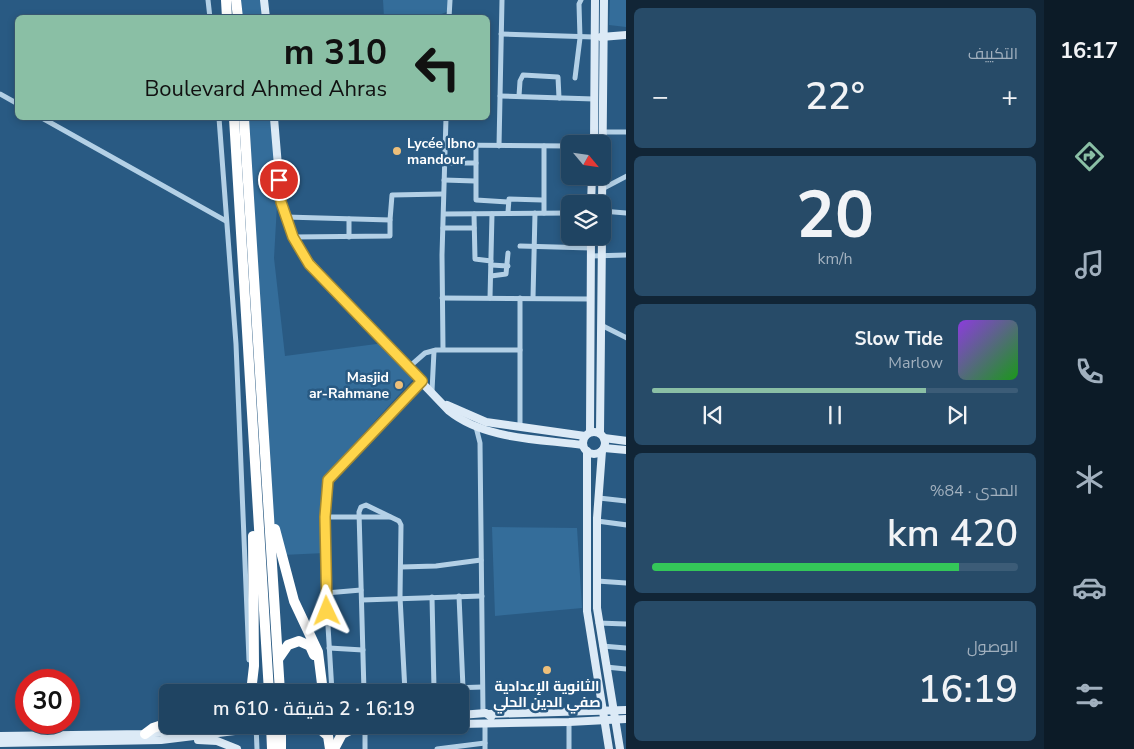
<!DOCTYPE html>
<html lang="ar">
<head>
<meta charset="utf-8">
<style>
	body { margin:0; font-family:"Nunito Sans",Cairo,sans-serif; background:#274b68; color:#f1f3f6; direction:rtl; height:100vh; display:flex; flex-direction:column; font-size:19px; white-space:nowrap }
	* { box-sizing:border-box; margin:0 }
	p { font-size:16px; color:#a1b0be }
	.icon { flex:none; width:28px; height:28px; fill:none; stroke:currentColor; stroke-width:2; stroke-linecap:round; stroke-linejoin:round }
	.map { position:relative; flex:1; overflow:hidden; direction:ltr }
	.side { display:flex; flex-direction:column; gap:8px; padding:8px; background:#112536; width:418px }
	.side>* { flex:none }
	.hud { position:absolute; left:15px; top:15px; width:475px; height:105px; border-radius:8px; box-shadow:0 2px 8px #0003,0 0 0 1px #3c5c77; direction:rtl; background:#8abfa5; color:#111; overflow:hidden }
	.needle { width:32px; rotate:119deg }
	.buttons { position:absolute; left:561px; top:135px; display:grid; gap:10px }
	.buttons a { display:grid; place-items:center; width:50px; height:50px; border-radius:8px; background:#1f4462; box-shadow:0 2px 8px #0003,0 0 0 1px #3c5c77; font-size:25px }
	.speed { position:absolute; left:15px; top:669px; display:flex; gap:10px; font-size:25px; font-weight:700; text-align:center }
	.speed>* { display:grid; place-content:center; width:65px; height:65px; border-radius:50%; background:#1f4462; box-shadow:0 2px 8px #0003,0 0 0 1px #3c5c77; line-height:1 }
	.speed .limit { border:8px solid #d22; background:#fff; color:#111 }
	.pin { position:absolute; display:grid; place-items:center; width:42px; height:42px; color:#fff; margin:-21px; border:2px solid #fff; border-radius:50%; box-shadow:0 1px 5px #0007 }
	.me { position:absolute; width:55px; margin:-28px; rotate:358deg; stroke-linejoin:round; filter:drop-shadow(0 0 4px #0008) }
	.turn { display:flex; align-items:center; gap:18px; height:105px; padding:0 20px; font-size:22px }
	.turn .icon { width:65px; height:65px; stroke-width:2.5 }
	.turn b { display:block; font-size:35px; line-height:42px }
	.big { font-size:38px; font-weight:600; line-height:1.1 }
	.side .card { flex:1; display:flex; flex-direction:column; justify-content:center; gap:8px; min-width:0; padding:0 18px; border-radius:8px; background:#274b68 }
	.side .dial { align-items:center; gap:0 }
	.dial b { font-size:65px; line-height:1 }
	.song { display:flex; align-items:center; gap:15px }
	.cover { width:60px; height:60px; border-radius:8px; background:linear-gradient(135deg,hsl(270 70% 55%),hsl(120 70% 35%)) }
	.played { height:5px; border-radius:2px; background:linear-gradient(90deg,#8abfa5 75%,#3c5c77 75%) }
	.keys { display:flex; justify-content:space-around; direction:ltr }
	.heat { display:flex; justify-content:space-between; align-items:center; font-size:28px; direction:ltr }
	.charge { height:8px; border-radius:4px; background:linear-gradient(90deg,#34c759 84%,#3c5c77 0) }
	.trip { position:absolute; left:159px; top:684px; width:310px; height:50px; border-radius:8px; background:#1f4462; box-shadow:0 2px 8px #0003,0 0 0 1px #3c5c77; font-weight:600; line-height:50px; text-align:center; direction:rtl }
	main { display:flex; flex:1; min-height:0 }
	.dock { display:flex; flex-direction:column; width:90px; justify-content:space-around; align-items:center; background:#0c1b27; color:#a1b0be }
	.dock .icon { width:35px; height:35px }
	.dock .active { color:#8abfa5 }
	.dock b { font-size:22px; color:#f1f3f6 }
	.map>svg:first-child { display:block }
	.green { fill:#346d9a }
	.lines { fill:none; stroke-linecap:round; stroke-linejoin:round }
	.street { stroke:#b3d0e6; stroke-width:5 }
	.secondary { stroke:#dceaf6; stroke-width:8 }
	.highway { stroke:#fff; stroke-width:10 }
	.route-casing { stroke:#a68a30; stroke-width:12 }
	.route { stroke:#ffd54a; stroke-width:9 }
	.poi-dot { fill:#edbf7a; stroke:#295a83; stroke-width:2 }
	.labels { text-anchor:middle; stroke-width:5; stroke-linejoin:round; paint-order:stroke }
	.poi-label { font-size:14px; font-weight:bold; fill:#fff; stroke:#295a83; text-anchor:start }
</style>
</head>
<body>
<main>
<nav class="dock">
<b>16:17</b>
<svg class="icon active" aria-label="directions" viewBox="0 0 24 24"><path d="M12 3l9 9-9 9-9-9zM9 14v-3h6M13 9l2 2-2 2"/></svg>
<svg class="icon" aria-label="music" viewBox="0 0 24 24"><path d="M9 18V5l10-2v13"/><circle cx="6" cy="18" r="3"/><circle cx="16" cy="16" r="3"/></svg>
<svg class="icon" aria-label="phone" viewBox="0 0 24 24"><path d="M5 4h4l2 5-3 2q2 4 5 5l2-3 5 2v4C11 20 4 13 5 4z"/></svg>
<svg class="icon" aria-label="climate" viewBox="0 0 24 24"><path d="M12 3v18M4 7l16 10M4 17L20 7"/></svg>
<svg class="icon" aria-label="car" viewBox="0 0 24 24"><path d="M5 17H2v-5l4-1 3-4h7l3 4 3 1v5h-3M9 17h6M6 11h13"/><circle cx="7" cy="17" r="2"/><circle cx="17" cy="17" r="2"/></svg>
<svg class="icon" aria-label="filters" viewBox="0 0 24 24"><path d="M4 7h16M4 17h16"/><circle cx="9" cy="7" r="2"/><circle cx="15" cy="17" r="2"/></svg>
</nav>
<section class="side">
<div class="card"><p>التكييف</p>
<div class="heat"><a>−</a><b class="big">22°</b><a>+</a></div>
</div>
<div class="card dial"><b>20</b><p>km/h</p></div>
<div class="card">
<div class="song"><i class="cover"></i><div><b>Slow Tide</b><p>Marlow</p></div></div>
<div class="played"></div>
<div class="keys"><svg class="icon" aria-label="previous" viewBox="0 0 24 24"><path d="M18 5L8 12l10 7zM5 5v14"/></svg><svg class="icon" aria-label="pause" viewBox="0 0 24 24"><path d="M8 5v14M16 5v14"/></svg><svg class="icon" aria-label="next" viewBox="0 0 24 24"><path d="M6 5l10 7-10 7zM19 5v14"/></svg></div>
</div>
<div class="card"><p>المدى · 84%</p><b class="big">420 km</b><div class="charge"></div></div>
<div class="card"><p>الوصول</p><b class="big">16:19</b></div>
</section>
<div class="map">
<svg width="627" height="749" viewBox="0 0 627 749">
	<rect width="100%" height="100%" fill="#295a83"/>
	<g class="green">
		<polygon points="236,0 264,0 266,17 238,17"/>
		<polygon points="383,0 449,0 449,11 434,17 384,17"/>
		<polygon points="610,0 626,0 626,27 609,25"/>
		<polygon points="244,118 273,118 278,187 274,258 285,356 384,343 416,376 322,479 325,553 282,555 275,529 265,432"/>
		<polygon points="492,527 577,528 582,608 495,616"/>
	</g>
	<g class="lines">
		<g class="street">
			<polyline points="208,0 210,18"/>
			<polyline points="449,18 450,0"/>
			<polyline points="501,34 594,37"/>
			<polyline points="575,78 580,38 579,4 581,0"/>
			<polyline points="0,94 18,104"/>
			<polyline points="500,96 594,99"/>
			<polyline points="519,96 520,81 523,75 558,77 559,98"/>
			<polyline points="42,118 226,221"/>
			<polyline points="219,118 236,344 249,660"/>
			<polyline points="604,132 627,132"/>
			<polyline points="445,145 570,146"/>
			<polyline points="476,145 476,200 508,202"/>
			<polyline points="499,146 502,0"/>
			<polyline points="445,163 476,163"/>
			<polyline points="444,180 475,181"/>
			<polyline points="602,189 627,176"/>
			<polyline points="602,211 627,213"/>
			<polyline points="508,212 509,199 542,200"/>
			<polyline points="544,213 544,146"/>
			<polyline points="444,214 570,213"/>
			<polyline points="474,214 475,259 491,261"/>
			<polyline points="286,217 390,220 392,195 443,194"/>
			<polyline points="443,228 474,228"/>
			<polyline points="293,237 390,236 390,220"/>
			<polyline points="349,237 349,219"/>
			<polyline points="520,246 591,248"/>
			<polyline points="591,256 627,255"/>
			<polyline points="491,265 508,266"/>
			<polyline points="491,276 506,274 508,253"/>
			<polyline points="442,298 590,299"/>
			<polyline points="490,298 492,214"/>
			<polyline points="520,298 520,427"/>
			<polyline points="533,298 535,213"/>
			<polyline points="601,325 627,338"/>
			<polyline points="443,349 442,255 446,118"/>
			<polyline points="409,367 425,353 436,350 520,350"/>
			<polyline points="432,391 434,351"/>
			<polyline points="476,427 480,443 483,713"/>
			<polyline points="599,498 627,501"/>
			<polyline points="325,517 390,517"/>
			<polyline points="597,521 627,525"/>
			<polyline points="401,567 436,566 481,560"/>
			<polyline points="597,581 627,583"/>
			<polyline points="326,593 361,590"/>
			<polyline points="459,596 463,688"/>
			<polyline points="432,597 434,689"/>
			<polyline points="362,600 482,596"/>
			<polyline points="598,623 627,624"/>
			<polyline points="602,646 627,648"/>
			<polyline points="329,648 363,650"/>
			<polyline points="606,667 627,669"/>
			<polyline points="364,691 482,687"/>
			<polyline points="332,692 326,593 326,485 335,470 422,381"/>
			<polyline points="364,692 359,512 361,507 366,505 399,521 401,525 400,597 405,692"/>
			<polyline points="256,725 257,749"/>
			<polyline points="365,749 365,727"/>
			<polyline points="437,749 485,743"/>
			<polyline points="485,749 485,725"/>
			<polyline points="569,749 569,722"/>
		</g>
		<g class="secondary">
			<polyline points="264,0 266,18"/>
			<polyline points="601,37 627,35"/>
			<path d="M274,118l7,84 12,35 8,15 41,47 107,112c36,29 91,28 134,34"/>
			<polyline points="594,144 595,0"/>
			<polyline points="591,204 592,176"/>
			<polyline points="602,204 604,0"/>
			<polyline points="447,405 486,422 585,436"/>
			<circle cx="594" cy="443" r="11"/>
			<polyline points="590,432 591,236"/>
			<polyline points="600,433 602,236"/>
			<polyline points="604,438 627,441"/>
			<polyline points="604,448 627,450"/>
			<polyline points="587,451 587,611 609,749"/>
			<polyline points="602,451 597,518 597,608 620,749"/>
			<polyline points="488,714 627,710"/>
			<polyline points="460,715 486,713 491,717"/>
			<polyline points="460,724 569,722 627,719"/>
			<polyline points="0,736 145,734 227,725"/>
			<polyline points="198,740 217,741 237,749"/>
			<polyline points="0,743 161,740 251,729 430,725"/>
		</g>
		<g class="highway">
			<polyline points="226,0 227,18"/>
			<polyline points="236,0 238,18"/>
			<polyline points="234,118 269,692"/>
			<polyline points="244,118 280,692"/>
			<polyline points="275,529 294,601 318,652 323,692"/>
			<polyline points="279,658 288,645 299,641 310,646 314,655"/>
			<polyline points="251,692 254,666 253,536"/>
			<polyline points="271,725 272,749"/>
			<polyline points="281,725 281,749"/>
			<polyline points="310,727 321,730 328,736 330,749"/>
			<polyline points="145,734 153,728 168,723"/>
			<polyline points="334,749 342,734 356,727"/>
		</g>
	</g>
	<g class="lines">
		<defs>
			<polyline id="route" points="279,180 281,202 293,237 309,264 422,381 328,480 325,517 327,611"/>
		</defs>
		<use href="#route" class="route-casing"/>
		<use href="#route" class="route"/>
	</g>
	<g class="poi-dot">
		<circle cx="397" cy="151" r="5"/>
		<circle cx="399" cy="385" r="5"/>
		<circle cx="547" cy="670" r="5"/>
	</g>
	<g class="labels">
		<g class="poi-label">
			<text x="407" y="148">Lycée Ibno<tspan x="407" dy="16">mandour</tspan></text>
			<text x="389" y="382" text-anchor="end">Masjid<tspan x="389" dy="16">ar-Rahmane</tspan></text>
			<text x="547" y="691" text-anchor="middle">الثانوية الإعدادية<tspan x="547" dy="16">صفي الدين الحلي</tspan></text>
		</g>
	</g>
</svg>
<div class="buttons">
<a><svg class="needle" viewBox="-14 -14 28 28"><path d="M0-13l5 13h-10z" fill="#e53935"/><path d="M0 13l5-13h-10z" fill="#a1b0be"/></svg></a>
<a><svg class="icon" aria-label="layers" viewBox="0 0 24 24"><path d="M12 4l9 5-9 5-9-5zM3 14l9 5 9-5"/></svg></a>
</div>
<div class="speed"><div class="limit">30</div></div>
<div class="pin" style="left:279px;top:180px;background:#d93025"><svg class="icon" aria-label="arrive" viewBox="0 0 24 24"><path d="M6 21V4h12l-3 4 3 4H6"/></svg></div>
<svg class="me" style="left:327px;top:611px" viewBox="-20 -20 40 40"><path d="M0-17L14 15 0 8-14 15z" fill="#ffd54a" stroke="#fff" stroke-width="4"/></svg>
<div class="trip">16:19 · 2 دقيقة · 610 m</div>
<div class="hud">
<div class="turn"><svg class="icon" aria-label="left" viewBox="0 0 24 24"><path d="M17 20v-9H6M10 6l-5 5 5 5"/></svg><div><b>310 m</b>Boulevard Ahmed Ahras</div></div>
</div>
</div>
</main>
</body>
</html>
